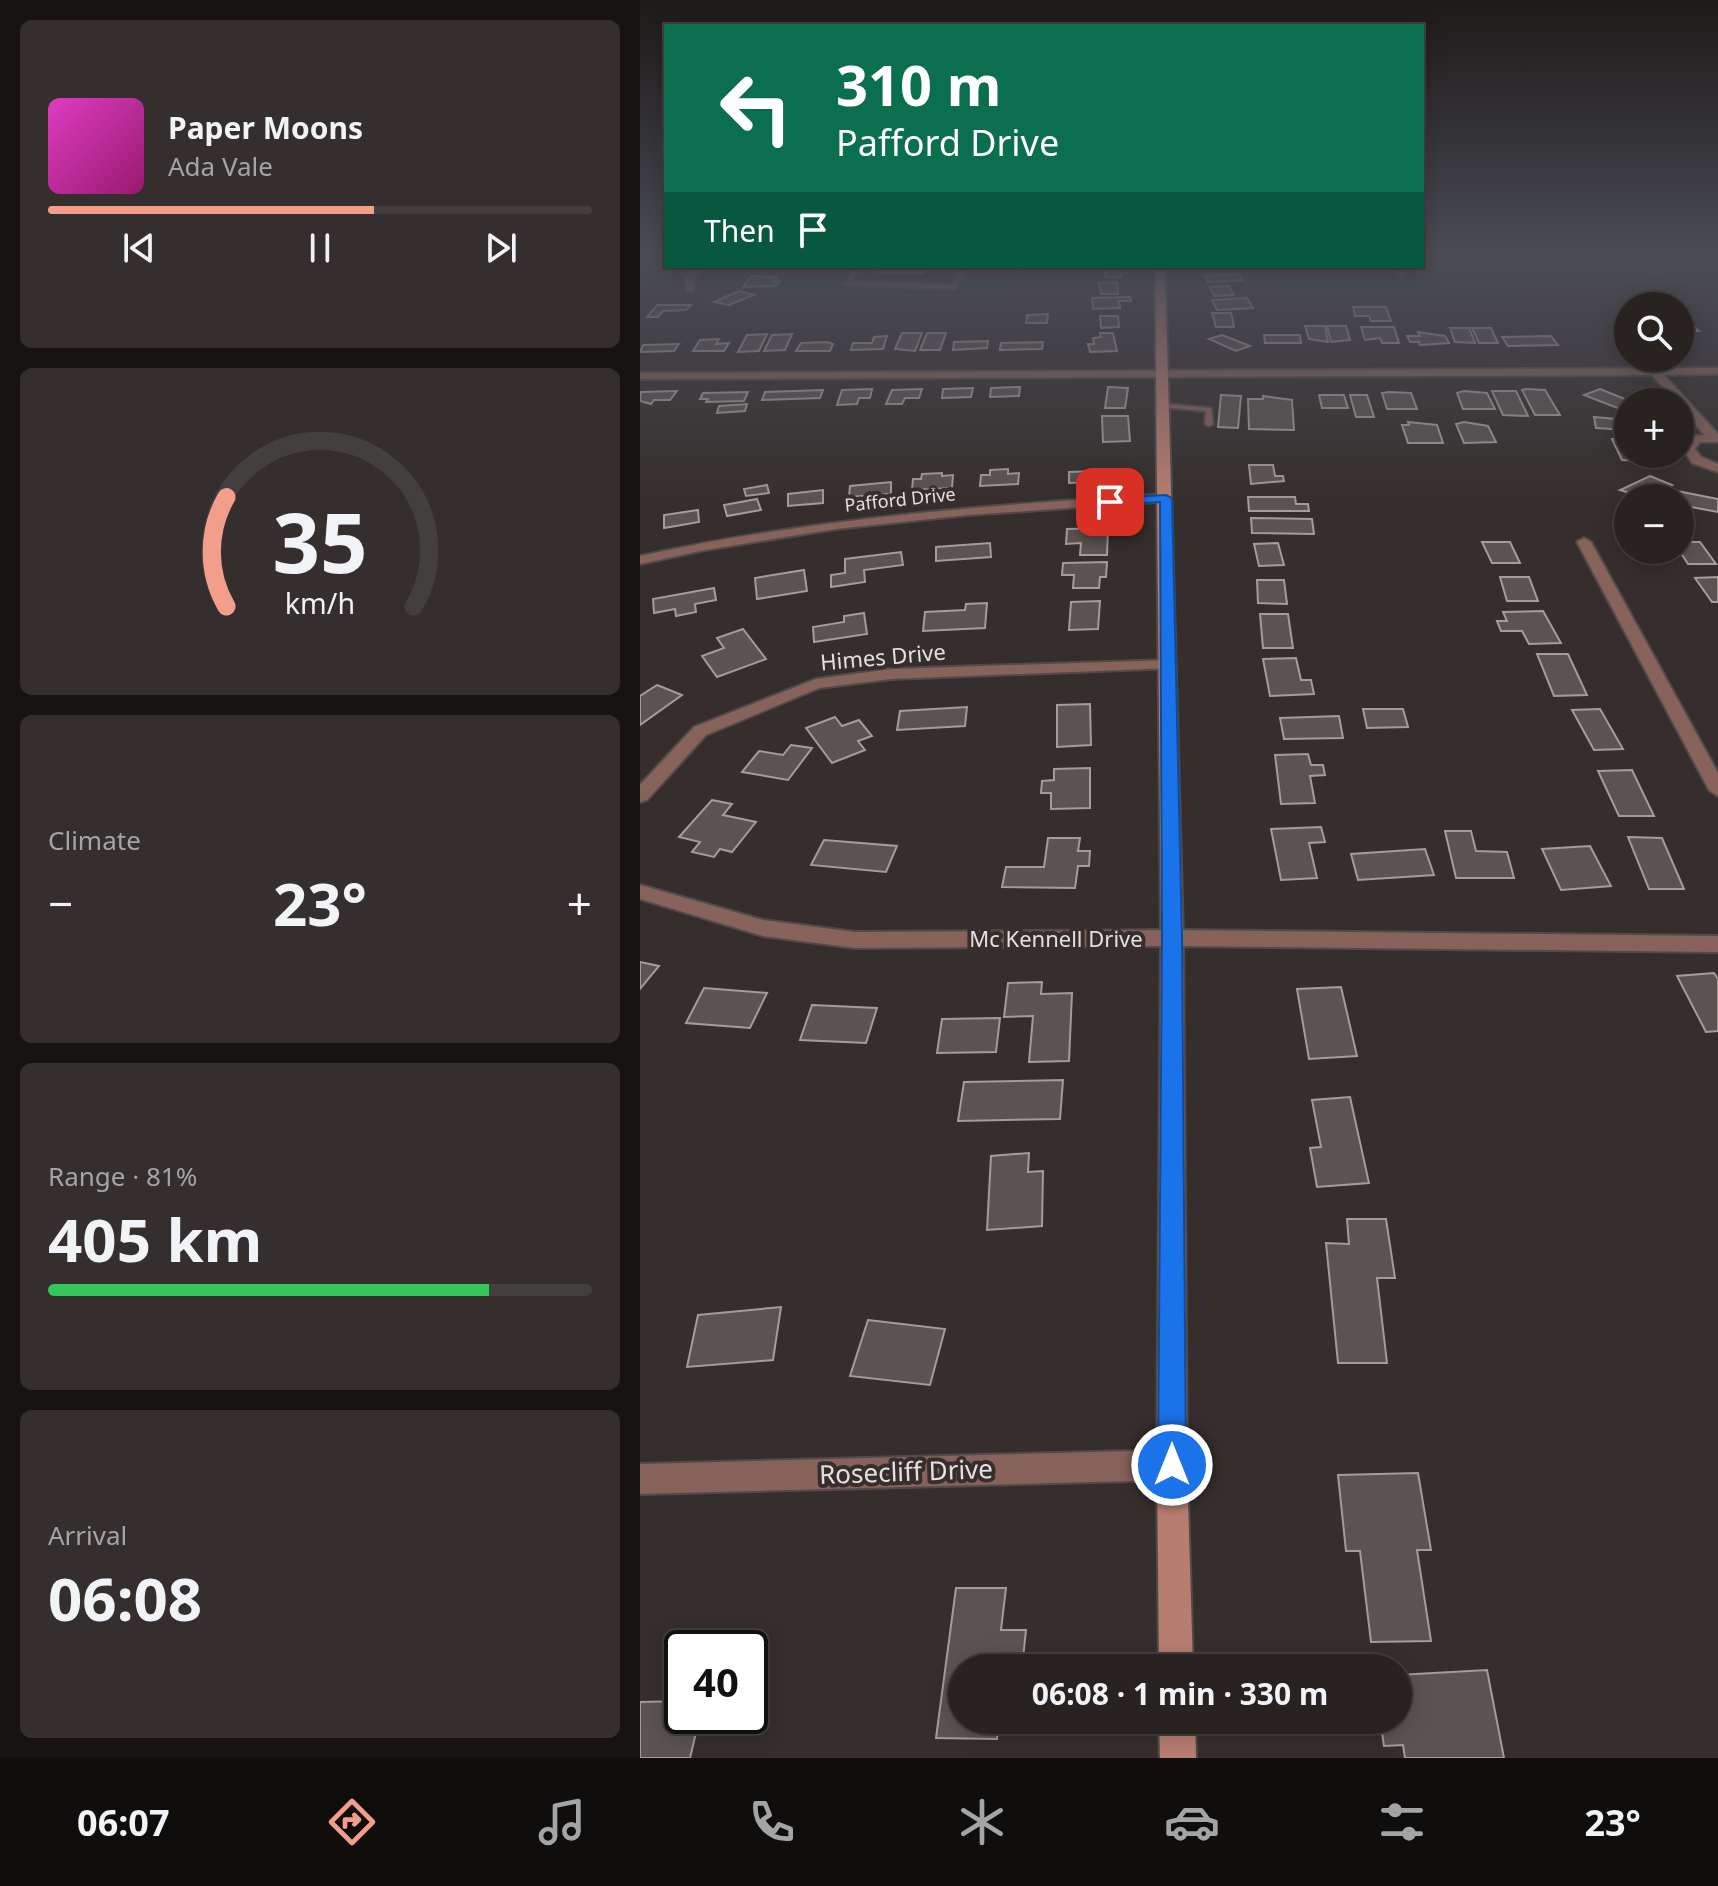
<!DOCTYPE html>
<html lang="en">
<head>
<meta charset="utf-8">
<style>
	body { margin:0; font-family:"Noto Sans",sans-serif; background:#342f2e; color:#f1f3f6; height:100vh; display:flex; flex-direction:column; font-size:30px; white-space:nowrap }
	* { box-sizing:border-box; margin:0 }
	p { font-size:26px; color:#a5a4a5 }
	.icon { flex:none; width:44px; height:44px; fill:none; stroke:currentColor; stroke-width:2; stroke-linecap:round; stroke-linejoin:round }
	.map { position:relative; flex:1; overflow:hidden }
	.sheet { display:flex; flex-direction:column; gap:20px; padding:20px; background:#161312; width:640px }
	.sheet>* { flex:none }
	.top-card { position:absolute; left:24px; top:24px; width:760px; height:244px; border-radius:0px; box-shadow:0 4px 20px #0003,0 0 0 2px #443f3f; background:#0b6e4f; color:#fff; overflow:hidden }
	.fabs { position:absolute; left:974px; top:292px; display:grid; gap:16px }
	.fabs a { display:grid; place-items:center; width:80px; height:80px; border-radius:50%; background:#282221; box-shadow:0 4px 20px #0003,0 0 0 2px #443f3f; font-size:40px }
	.speed { position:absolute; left:24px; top:1630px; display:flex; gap:16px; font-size:40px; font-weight:700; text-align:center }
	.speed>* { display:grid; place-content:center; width:104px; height:104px; border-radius:50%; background:#282221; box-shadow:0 4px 20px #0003,0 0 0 2px #443f3f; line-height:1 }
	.speed .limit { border:4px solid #111; border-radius:12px; background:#fff; color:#111 }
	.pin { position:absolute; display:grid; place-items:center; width:68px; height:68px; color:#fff; margin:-34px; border-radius:16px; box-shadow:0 4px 12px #0006 }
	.me { position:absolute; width:88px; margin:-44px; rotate:0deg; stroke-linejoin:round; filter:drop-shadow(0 0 6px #0008) }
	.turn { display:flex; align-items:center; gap:28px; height:168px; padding:0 40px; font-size:36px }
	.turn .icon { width:104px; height:104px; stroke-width:2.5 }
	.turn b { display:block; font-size:56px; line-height:68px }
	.then { display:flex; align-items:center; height:76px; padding:0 40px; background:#0003; gap:16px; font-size:30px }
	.big { font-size:60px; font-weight:700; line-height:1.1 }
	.sheet .widget { flex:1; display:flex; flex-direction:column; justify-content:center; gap:12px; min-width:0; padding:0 28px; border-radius:12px; background:#342f2e }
	.sheet .dial { align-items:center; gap:0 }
	.dial svg { height:208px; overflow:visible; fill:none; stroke:#443f3f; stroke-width:7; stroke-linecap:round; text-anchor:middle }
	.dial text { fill:#f1f3f6; stroke:none }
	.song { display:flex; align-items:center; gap:24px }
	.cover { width:96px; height:96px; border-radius:12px; background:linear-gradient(135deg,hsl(310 70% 55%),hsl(320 70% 35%)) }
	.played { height:8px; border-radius:4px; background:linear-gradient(90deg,#f49d8b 60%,#443f3f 60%) }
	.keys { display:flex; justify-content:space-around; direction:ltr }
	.heat { display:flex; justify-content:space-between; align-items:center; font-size:44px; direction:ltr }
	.charge { height:12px; border-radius:6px; background:linear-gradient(90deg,#34c759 81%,#443f3f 0) }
	.trip { position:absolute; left:308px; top:1654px; width:464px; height:80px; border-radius:40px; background:#282221; box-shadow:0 4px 20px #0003,0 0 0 2px #443f3f; font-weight:700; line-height:80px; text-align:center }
	.tab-bar { display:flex; height:128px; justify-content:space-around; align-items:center; background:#100e0d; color:#a5a4a5 }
	.tab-bar .icon { width:56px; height:56px }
	.tab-bar .selected { color:#f49d8b }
	.tab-bar b { font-size:36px; color:#f1f3f6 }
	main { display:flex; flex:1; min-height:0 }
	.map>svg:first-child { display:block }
	.building { fill:#5b5351; stroke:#a59b99; stroke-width:2 }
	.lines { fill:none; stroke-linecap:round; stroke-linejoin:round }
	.lane-casing { stroke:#514a49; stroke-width:4 }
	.street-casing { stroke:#514a49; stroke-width:4 }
	.secondary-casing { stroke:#514a49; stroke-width:4 }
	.lane { fill:#87625a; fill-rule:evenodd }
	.street { fill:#87625a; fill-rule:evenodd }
	.secondary { fill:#b77d70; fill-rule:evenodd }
	.route { fill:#1a73e8; stroke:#114b97; stroke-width:2 }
	.labels { text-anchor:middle; stroke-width:8; stroke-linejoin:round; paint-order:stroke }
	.far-street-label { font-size:18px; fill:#e5e0df; stroke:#352e2c }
	.street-label { font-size:22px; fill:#e5e0df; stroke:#352e2c }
	.near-street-label { font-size:26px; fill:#e5e0df; stroke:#352e2c }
</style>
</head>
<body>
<main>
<section class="sheet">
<div class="widget">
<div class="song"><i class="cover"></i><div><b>Paper Moons</b><p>Ada Vale</p></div></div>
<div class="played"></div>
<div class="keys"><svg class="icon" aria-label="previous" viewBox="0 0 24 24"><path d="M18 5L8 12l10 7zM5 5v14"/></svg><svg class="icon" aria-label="pause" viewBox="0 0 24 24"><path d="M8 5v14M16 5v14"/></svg><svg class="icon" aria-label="next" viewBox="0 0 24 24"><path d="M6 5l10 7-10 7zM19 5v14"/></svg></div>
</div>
<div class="widget dial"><svg viewBox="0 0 100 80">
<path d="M14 69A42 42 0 1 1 86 69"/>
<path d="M14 69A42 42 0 0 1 14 27" stroke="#f49d8b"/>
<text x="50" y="56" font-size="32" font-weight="700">35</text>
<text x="50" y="72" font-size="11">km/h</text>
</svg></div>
<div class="widget"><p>Climate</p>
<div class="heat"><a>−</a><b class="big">23°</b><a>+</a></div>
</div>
<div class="widget"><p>Range · 81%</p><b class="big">405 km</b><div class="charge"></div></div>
<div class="widget"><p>Arrival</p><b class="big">06:08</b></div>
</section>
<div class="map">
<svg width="1078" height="1758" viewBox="0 0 1078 1758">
	<rect width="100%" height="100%" fill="#352e2c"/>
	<g class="building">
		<polygon points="243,266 287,266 284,273 240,273"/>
		<polygon points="465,266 480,266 481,277 465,277"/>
		<polygon points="599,274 603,280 568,282 565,276"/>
		<polygon points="111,276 138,277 134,281 140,281 136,286 103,287"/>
		<polygon points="477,282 478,294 461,294 459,283"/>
		<polygon points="589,286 594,295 574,296 570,287"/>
		<polygon points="99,291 114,295 89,305 74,302"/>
		<polygon points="490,297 491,301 479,301 480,308 453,309 452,298"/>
		<polygon points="607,298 613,308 577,310 572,300"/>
		<polygon points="17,305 51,305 46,310 23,311 18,317 7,317"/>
		<polygon points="713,307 746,307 751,321 731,321 729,316 715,316"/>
		<polygon points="572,313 591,313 594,327 576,327"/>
		<polygon points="408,314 407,323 386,323 387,315"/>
		<polygon points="460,316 478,316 479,327 461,328"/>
		<polygon points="1046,319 1059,331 1040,331 1040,320"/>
		<polygon points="665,326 685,326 688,342 669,339"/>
		<polygon points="687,326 706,326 710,340 691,342"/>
		<polygon points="721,327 754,327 759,343 742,343 740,338 725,340"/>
		<polygon points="810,328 829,328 835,343 815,342"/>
		<polygon points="832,328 851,328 858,343 839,343"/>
		<polygon points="778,332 805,336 809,343 780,345 779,342 770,342 767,336 780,336"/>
		<polygon points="262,333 282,333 275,351 255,349"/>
		<polygon points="287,333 306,333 300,350 280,350"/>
		<polygon points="460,333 473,333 477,351 450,352 448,344 454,344 453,338 461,337"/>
		<polygon points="127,334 119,351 98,352 107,335"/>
		<polygon points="152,334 145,350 124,351 132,335"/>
		<polygon points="582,335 610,346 596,351 569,339"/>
		<polygon points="624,335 660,335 661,343 625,343"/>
		<polygon points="247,336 243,349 211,350 213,343 232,343 234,337"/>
		<polygon points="911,336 918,345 868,346 862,337"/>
		<polygon points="79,339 76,344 89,343 84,351 53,351 60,340"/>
		<polygon points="348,341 347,348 313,350 314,342"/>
		<polygon points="187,342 193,344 190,351 156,351 161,343"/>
		<polygon points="403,342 402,349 360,350 361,343"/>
		<polygon points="39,344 34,351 0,352 3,345"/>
		<polygon points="380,387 379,396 350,397 351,388"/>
		<polygon points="468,387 488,388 485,408 465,408"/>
		<polygon points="333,388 331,397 302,398 303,389"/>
		<polygon points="232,389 230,398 219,398 217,404 197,405 202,390"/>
		<polygon points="282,389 279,398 265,398 262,404 246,404 252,390"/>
		<polygon points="886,389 905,390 920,415 895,415 882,390"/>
		<polygon points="960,389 992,402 980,409 944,395"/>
		<polygon points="183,390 180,398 122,400 125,392"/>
		<polygon points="37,391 30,400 14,400 11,404 0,401 1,392"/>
		<polygon points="824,391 847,393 855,409 823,409 817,393"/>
		<polygon points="852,391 876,391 888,416 863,415"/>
		<polygon points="108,392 104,401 66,402 68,399 60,399 63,393"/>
		<polygon points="749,392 771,393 777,409 747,409 742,393"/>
		<polygon points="581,395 601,396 598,428 578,427"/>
		<polygon points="679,395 704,395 708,408 682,408"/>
		<polygon points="710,395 727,395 734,417 716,417"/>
		<polygon points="623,396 652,400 654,430 609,429 608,399 623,399"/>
		<polygon points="107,404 105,411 77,413 79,406"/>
		<polygon points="462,416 488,416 490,441 463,442"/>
		<polygon points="954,417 988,420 988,430 956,428"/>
		<polygon points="768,422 797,425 803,443 768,443 762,425 769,425"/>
		<polygon points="824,422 848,426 856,442 824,443 816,424"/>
		<polygon points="972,439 988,440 988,454 1004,454 1007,461 982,460"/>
		<polygon points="609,465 633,465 635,476 643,476 644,481 611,484"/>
		<polygon points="368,469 368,474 379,473 378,484 340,486 341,475 350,475 350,470"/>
		<polygon points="481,470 482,481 429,483 429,472"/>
		<polygon points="302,473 302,476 313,475 312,488 272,490 273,479 281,479 282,474"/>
		<polygon points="1010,476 1032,485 1006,498 980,490"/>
		<polygon points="251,482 251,494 209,497 210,486"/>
		<polygon points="127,485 129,493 106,496 104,489"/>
		<polygon points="183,490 183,503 148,506 148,494"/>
		<polygon points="1037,491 1078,499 1078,512 1040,505 1040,498 1035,498"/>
		<polygon points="608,497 655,497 656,504 668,504 669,511 609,511"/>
		<polygon points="117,499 121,510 87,516 84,505"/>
		<polygon points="58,510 59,522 24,528 24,515"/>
		<polygon points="611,518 672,519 674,534 612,533"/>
		<polygon points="468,528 467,555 440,555 441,543 426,544 427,529"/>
		<polygon points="842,542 870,542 880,563 852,563"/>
		<polygon points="1040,542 1060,542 1076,564 1048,564 1039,550"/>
		<polygon points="350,543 351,557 296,561 296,547"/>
		<polygon points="638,543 644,565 619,566 614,544"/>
		<polygon points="261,552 263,565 224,570 225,582 191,587 191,575 205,573 205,559"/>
		<polygon points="467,562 466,577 460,577 459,588 433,588 434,575 422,575 423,563"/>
		<polygon points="164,570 167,591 117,599 115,578"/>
		<polygon points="860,577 889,577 898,601 867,601"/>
		<polygon points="1078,577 1078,602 1072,602 1055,578"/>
		<polygon points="617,580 644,580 647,604 618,603"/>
		<polygon points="74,588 76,600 55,604 56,612 36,616 35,609 14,613 13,599"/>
		<polygon points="460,601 458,629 429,630 431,602"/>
		<polygon points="347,603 345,628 283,631 285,612 325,610 326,604"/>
		<polygon points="903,611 921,643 889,644 882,631 861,631 857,621 867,621 863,612"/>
		<polygon points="224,613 227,634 174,642 173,627 204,622 204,616"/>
		<polygon points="620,614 648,614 653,648 623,648"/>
		<polygon points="103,629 126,659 77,677 62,656 84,648 77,638"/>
		<polygon points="897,654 928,654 947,695 914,696"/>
		<polygon points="656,658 661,680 671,680 674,694 630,696 623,659"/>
		<polygon points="17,685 42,695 0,725 0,696"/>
		<polygon points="450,704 451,745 417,747 417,705"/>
		<polygon points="327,707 325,726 257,730 260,711"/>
		<polygon points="723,709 763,709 768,727 727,728"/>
		<polygon points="960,709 983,749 954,750 932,710"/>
		<polygon points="699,716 703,738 644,739 640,718"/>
		<polygon points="195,717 202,726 219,720 232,736 218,741 225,750 192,763 166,728"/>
		<polygon points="151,745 172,748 148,780 102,772 119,751 143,755"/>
		<polygon points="668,754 671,765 683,765 685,775 670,776 675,803 641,804 635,755"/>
		<polygon points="450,768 450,808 411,809 411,793 401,793 402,781 414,780 414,769"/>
		<polygon points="992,770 1014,816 979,816 958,771"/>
		<polygon points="72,800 92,804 83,815 116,822 92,852 80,849 74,857 52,852 60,842 39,837"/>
		<polygon points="681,827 685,842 669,843 677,878 641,880 631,829"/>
		<polygon points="805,831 831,831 836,851 867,852 874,878 816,878"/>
		<polygon points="988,837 1022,838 1044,889 1009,889"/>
		<polygon points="408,838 440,838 438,851 450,851 449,866 438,866 435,888 362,887 366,867 404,867"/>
		<polygon points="184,840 257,846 246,872 171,865"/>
		<polygon points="950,846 971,886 921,890 902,849"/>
		<polygon points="785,849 794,875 718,880 711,854"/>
		<polygon points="0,962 19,966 0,989"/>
		<polygon points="1074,973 1078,979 1078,1031 1066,1032 1037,976"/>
		<polygon points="402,982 401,994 432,993 429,1061 389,1062 393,1016 364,1017 368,983"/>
		<polygon points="701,987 717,1056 669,1059 657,989"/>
		<polygon points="64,988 127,993 110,1028 46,1023"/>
		<polygon points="172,1005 237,1008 226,1043 160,1040"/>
		<polygon points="360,1018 356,1052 297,1053 302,1019"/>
		<polygon points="423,1080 420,1119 318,1121 324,1082"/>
		<polygon points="710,1097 729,1183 677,1187 670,1148 681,1147 672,1100"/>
		<polygon points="389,1153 388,1172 403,1171 402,1226 347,1230 351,1156"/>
		<polygon points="707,1219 746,1219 755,1278 737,1278 747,1363 698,1363 686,1243 709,1244"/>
		<polygon points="141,1307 133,1360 47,1367 58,1315"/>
		<polygon points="228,1320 305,1329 290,1385 210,1376"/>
		<polygon points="778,1473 791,1550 777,1550 791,1641 731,1642 720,1551 706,1551 698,1475"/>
		<polygon points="316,1588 366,1588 361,1630 386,1630 382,1668 322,1668 322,1720 359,1720 357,1739 296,1738"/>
		<polygon points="847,1670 864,1758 765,1758 763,1745 744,1746 740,1720 758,1720 758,1675"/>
		<polygon points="42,1701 42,1716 60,1716 50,1758 0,1758 0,1702"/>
	</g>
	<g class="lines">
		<defs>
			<g id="lane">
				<polygon points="215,266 221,266 211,282 312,285 320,266 326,266 317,287 314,289 205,285"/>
				<polygon points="754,266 760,266 764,277 760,277"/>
				<polygon points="524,404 571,408 573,424 569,426 565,424 566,411 522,407 522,405"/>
			</g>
			<g id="street">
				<polygon points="56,266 66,266 55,278 53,292 47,292 45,278"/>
				<polygon points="1078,368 1078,374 1024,375 1078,434 1078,442 1060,442 1055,449 1061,457 1078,464 1078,472 1052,463 1043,449 1052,436 1064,435 1040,407 1040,402 1036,402 1012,375 0,379 0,373"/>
				<path d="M526,494l5,1v6l-203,14 -132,14 -131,21 -65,14v-8c174,-38 349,-51 526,-62z"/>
				<polygon points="944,538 951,542 1078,773 1078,796 1069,790 937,542"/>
				<polygon points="528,660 536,665 534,668 251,679 179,688 66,735 7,800 0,802 0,785 54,727 176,679 251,669"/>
				<polygon points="0,885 123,920 215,932 532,930 1078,936 1078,952 532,946 215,948 123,936 0,899"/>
				<polygon points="532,1450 543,1454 547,1465 543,1476 532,1480 0,1494 0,1464"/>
			</g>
			<g id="secondary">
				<polygon points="515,266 525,266 543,938 547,1465 553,1668 519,1668 517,1465 521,938"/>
				<polygon points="519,1720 555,1720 556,1758 520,1758"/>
			</g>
		</defs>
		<use href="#lane" class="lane-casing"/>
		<use href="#street" class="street-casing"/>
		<use href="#secondary" class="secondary-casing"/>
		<use href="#lane" class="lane"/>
		<use href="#street" class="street"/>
		<use href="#secondary" class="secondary"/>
	</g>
	<linearGradient id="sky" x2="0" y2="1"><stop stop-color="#1d1918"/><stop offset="0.51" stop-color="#4b4c56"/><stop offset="1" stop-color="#4b4c56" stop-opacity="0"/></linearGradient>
	<rect width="1078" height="506" fill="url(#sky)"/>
	<polygon class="route" points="526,495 532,498 542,938 546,1465 542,1474 532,1478 522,1474 518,1465 522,938 520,502 470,505 464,502 470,498"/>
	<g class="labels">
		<g class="far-street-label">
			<text transform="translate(260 500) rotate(-6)" y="6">Pafford Drive</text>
		</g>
		<g class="street-label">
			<text transform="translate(243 657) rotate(-5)" y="8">Himes Drive</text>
			<text x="416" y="947">Mc Kennell Drive</text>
		</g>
		<g class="near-street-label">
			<text transform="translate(266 1472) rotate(-2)" y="9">Rosecliff Drive</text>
		</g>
	</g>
</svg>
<div class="fabs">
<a><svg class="icon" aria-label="search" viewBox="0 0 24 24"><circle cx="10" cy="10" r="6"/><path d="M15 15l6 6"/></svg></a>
<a>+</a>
<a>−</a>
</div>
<div class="speed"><div class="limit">40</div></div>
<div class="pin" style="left:470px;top:502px;background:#d93025"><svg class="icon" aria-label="arrive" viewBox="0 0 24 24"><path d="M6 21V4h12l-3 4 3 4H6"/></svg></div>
<svg class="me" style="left:532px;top:1465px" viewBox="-20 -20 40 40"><circle r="17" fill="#1a73e8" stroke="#fff" stroke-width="3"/><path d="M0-11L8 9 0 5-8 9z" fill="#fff"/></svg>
<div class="trip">06:08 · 1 min · 330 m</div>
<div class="top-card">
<div class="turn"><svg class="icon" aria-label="left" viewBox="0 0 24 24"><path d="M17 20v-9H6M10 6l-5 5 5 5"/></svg><div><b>310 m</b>Pafford Drive</div></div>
<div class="then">Then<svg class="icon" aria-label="arrive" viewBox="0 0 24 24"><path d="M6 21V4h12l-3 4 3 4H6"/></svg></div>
</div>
</div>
</main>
<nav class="tab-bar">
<b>06:07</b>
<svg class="icon selected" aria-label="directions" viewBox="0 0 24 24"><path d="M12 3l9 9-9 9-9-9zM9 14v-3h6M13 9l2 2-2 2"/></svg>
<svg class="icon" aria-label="music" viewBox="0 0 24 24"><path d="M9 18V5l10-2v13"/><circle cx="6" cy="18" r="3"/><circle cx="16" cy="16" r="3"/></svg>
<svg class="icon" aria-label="phone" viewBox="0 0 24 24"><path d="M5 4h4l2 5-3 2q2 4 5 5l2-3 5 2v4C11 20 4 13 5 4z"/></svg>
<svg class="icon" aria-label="climate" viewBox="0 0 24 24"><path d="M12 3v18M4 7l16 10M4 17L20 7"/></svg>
<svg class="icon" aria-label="car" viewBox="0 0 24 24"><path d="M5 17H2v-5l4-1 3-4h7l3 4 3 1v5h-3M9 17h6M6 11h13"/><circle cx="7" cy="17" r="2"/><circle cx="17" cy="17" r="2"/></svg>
<svg class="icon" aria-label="filters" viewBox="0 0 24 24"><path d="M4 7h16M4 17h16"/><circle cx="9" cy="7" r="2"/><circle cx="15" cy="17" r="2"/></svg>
<b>23°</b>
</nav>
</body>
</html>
